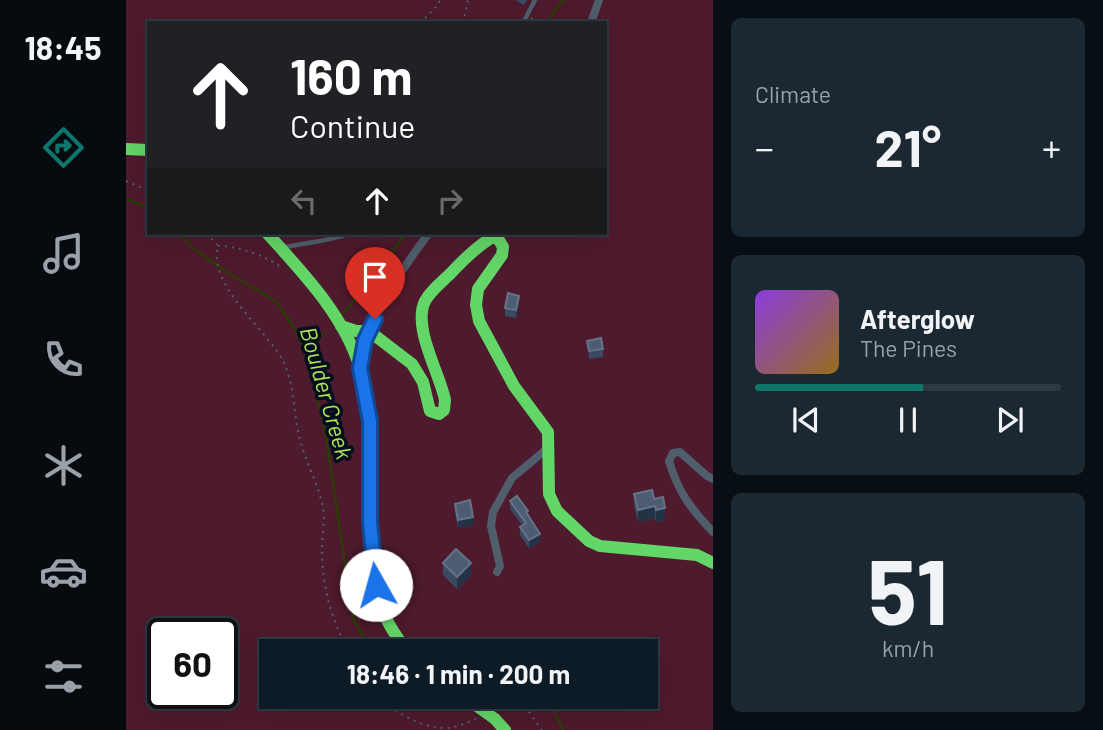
<!DOCTYPE html>
<html lang="en">
<head>
<meta charset="utf-8">
<style>
	body { margin:0; font-family:Barlow,sans-serif; background:#1b2832; color:#f1f3f6; height:100vh; display:flex; flex-direction:column; font-size:26px; white-space:nowrap }
	* { box-sizing:border-box; margin:0 }
	p { font-size:23px; color:#9aa1a7 }
	.icon { flex:none; width:38px; height:38px; fill:none; stroke:currentColor; stroke-width:2; stroke-linecap:round; stroke-linejoin:round }
	.map { position:relative; flex:1; overflow:hidden }
	.panel { display:flex; flex-direction:column; gap:18px; padding:18px; background:#070f15; width:390px }
	.panel>* { flex:none }
	.top-card { position:absolute; left:21px; top:21px; width:460px; height:214px; border-radius:0px; box-shadow:0 7px 28px #0002,0 0 0 2px #2d3943; background:#202124; color:#fff; overflow:hidden }
	.speed { position:absolute; left:21px; top:618px; display:flex; gap:14px; font-size:35px; font-weight:700; text-align:center }
	.speed>* { display:grid; place-content:center; width:91px; height:91px; border-radius:50%; background:#0d1b26; box-shadow:0 7px 28px #0002,0 0 0 2px #2d3943; line-height:1 }
	.speed .limit { border:4px solid #111; border-radius:10px; background:#fff; color:#111 }
	.pin { position:absolute; display:grid; place-items:center; width:60px; height:60px; color:#fff; margin:-72px -30px; border-radius:50% 50% 50% 0; rotate:-45deg; box-shadow:0 0 7px #0007 }
	.pin .icon { rotate:45deg }
	.me { position:absolute; width:77px; margin:-38px; rotate:353deg; stroke-linejoin:round; filter:drop-shadow(0 0 5px #0008) }
	.turn { display:flex; align-items:center; gap:24px; height:147px; padding:0 28px; font-size:32px }
	.turn .icon { width:91px; height:91px; stroke-width:2.5 }
	.turn b { display:block; font-size:49px; line-height:60px }
	.lanes { display:flex; align-items:center; height:66px; padding:0 28px; background:#0003; justify-content:center; gap:35px; direction:ltr }
	.lanes .off { opacity:.35 }
	.big { font-size:52px; font-weight:700; line-height:1.1 }
	.panel .card { flex:1; display:flex; flex-direction:column; justify-content:center; gap:10px; min-width:0; padding:0 24px; border-radius:10px; background:#1b2832 }
	.panel .dial { align-items:center; gap:0 }
	.dial b { font-size:91px; line-height:1 }
	.song { display:flex; align-items:center; gap:21px }
	.cover { width:84px; height:84px; border-radius:10px; background:linear-gradient(135deg,hsl(270 70% 55%),hsl(40 70% 35%)) }
	.played { height:7px; border-radius:4px; background:linear-gradient(90deg,#0f766e 55%,#2d3943 55%) }
	.keys { display:flex; justify-content:space-around; direction:ltr }
	.heat { display:flex; justify-content:space-between; align-items:center; font-size:38px; direction:ltr }
	.trip { position:absolute; left:133px; top:639px; width:399px; height:70px; border-radius:0px; background:#0d1b26; box-shadow:0 7px 28px #0002,0 0 0 2px #2d3943; font-weight:700; line-height:70px; text-align:center }
	main { display:flex; flex:1; min-height:0 }
	.tab-bar { display:flex; flex-direction:column; width:126px; justify-content:space-around; align-items:center; background:#050b0f; color:#9aa1a7 }
	.tab-bar .icon { width:49px; height:49px }
	.tab-bar .active { color:#0f766e }
	.tab-bar b { font-size:32px; color:#f1f3f6 }
	.map>svg:first-child { display:block }
	.green { fill:#4e1a2d; fill-rule:evenodd }
	.lines { fill:none; stroke-linecap:round; stroke-linejoin:round }
	.stream { stroke:#2c3d04; stroke-width:2.5 }
	.path { stroke:#52606b; stroke-width:2; stroke-dasharray:2 5; stroke-linecap:butt }
	.lane { stroke:#4f5e6a; stroke-width:4.5 }
	.street { stroke:#4f5e6a; stroke-width:8 }
	.fast { stroke:#63d668; stroke-width:12 }
	.fast-bridge { stroke:#63d668; stroke-width:12 }
	.wall { fill:#3b4a60 }
	.shaded-wall { fill:#223346 }
	.building { fill:#4d5c71; stroke:#647387; stroke-width:2 }
	.route-casing { stroke:#114b97; stroke-width:18 }
	.route { stroke:#1a73e8; stroke-width:12 }
	.labels { text-anchor:middle; stroke-width:7; stroke-linejoin:round; paint-order:stroke }
	.water-label { font-size:23px; font-style:italic; fill:#b7e453; stroke:#010f1d }
</style>
</head>
<body>
<main>
<nav class="tab-bar">
<b>18:45</b>
<svg class="icon active" aria-label="directions" viewBox="0 0 24 24"><path d="M12 3l9 9-9 9-9-9zM9 14v-3h6M13 9l2 2-2 2"/></svg>
<svg class="icon" aria-label="music" viewBox="0 0 24 24"><path d="M9 18V5l10-2v13"/><circle cx="6" cy="18" r="3"/><circle cx="16" cy="16" r="3"/></svg>
<svg class="icon" aria-label="phone" viewBox="0 0 24 24"><path d="M5 4h4l2 5-3 2q2 4 5 5l2-3 5 2v4C11 20 4 13 5 4z"/></svg>
<svg class="icon" aria-label="climate" viewBox="0 0 24 24"><path d="M12 3v18M4 7l16 10M4 17L20 7"/></svg>
<svg class="icon" aria-label="car" viewBox="0 0 24 24"><path d="M5 17H2v-5l4-1 3-4h7l3 4 3 1v5h-3M9 17h6M6 11h13"/><circle cx="7" cy="17" r="2"/><circle cx="17" cy="17" r="2"/></svg>
<svg class="icon" aria-label="filters" viewBox="0 0 24 24"><path d="M4 7h16M4 17h16"/><circle cx="9" cy="7" r="2"/><circle cx="15" cy="17" r="2"/></svg>
</nav>
<div class="map">
<svg width="587" height="730" viewBox="0 0 587 730">
	<rect width="100%" height="100%" fill="#112432"/>
	<path class="green" d="M0,0h587v730h-587zM23,23h457v210h-457zM37,634h59v59h-59zM145,651h375v45h-375z"/>
	<g class="lines">
		<g class="stream">
			<polyline points="420,23 437,0"/>
			<polyline points="0,199 23,208"/>
			<polyline points="53,233 67,248 102,273 150,301 172,334 185,370 200,435 227,619 247,651"/>
			<polyline points="217,313 256,268 279,233"/>
			<polyline points="180,355 184,345 197,333"/>
			<polyline points="296,696 332,710 342,705"/>
			<polyline points="412,696 426,707 437,730"/>
			<polyline points="351,701 359,696"/>
		</g>
		<g class="path">
			<polyline points="405,18 413,23"/>
			<polyline points="294,23 312,5 314,0"/>
			<polyline points="337,23 342,0"/>
			<polyline points="0,181 23,191"/>
			<path d="M81,233l11,13c-10,40 46,81 64,113 12,22 11,48 16,72 5,27 20,51 25,76 2,13 -1,29 -1,42 0,37 9,70 27,102"/>
			<path d="M92,246c23,0 46,10 65,22"/>
			<path d="M254,696c14,17 42,32 65,32 11,0 22,-5 32,-10"/>
			<polyline points="371,708 380,704 400,708 416,730"/>
		</g>
		<g class="lane">
			<polyline points="397,23 409,0"/>
			<path d="M156,248c23,-6 47,-6 69,-15"/>
		</g>
		<g class="street">
			<polyline points="465,23 473,0"/>
			<path d="M235,365c4,-45 42,-97 68,-132"/>
			<path d="M587,479l-6,-3 -27,-24 -7,1 -4,8c9,31 22,48 44,71"/>
			<polyline points="371,572 374,566 365,526 367,512 386,478 423,447"/>
		</g>
		<g class="fast">
			<polyline points="0,149 23,150"/>
			<path d="M141,233c36,40 77,82 93,135 25,81 -9,175 27,252 5,11 13,21 20,31"/>
			<path d="M215,326l15,5h13l43,33 11,18 7,29 9,3 5,-4 1,-10c-5,-26 -33,-73 -20,-99 6,-11 17,-19 26,-28 13,-14 27,-28 45,-38l7,12 -1,8 -24,34 -2,16 3,16 35,65 34,46 1,62 8,17 32,30 11,5 97,9 16,8"/>
			<polyline points="369,719 379,730"/>
		</g>
		<polyline class="fast-bridge" points="337,696 369,719"/>
	</g>
	<g class="wall">
		<polygon points="389,0 401,0 398,5"/>
		<polygon points="393,304 390,318 379,316 379,308"/>
		<polygon points="461,341 477,349 477,357 463,359"/>
		<polygon points="508,494 528,499 539,520 530,522 529,518 512,522 508,506"/>
		<polygon points="384,501 402,515 414,542 403,548 394,535 394,527 396,525 384,509"/>
		<polygon points="329,504 347,525 332,528 329,512"/>
		<polygon points="317,563 345,575 331,589 317,575"/>
	</g>
	<g class="shaded-wall">
		<polygon points="393,296 393,304 390,318 390,310"/>
		<polygon points="529,506 529,518 512,522 512,510"/>
		<polygon points="539,508 539,520 530,522 530,510"/>
		<polygon points="347,517 347,525 332,528 332,520"/>
		<polygon points="414,534 414,542 403,548 403,540"/>
		<polygon points="345,563 345,575 331,589 331,577"/>
	</g>
	<g class="building">
		<polygon points="382,293 393,296 390,310 379,308"/>
		<polygon points="475,338 477,349 463,351 461,341"/>
		<polygon points="526,490 528,499 537,497 539,508 530,510 529,506 512,510 508,494"/>
		<polygon points="391,496 402,511 400,512 414,534 403,540 394,527 400,523 384,501"/>
		<polygon points="344,500 347,517 332,520 329,504"/>
		<polygon points="330,549 345,563 331,577 317,563"/>
		<polygon points="380,646 381,651 366,651"/>
	</g>
	<g class="lines">
		<defs>
			<polyline id="route" points="249,319 239,340 234,368 244,421 244,522 250,585"/>
		</defs>
		<use href="#route" class="route-casing"/>
		<use href="#route" class="route"/>
	</g>
	<g class="labels">
		<g class="water-label">
			<text transform="translate(200 393) rotate(74)" y="8">Boulder Creek</text>
		</g>
	</g>
</svg>
<div class="speed"><div class="limit">60</div></div>
<div class="pin" style="left:249px;top:319px;background:#d93025"><svg class="icon" aria-label="arrive" viewBox="0 0 24 24"><path d="M6 21V4h12l-3 4 3 4H6"/></svg></div>
<svg class="me" style="left:250px;top:585px" viewBox="-20 -20 40 40"><circle r="19" fill="#fff"/><path d="M0-13L10 11 0 6-10 11z" fill="#1a73e8"/></svg>
<div class="trip">18:46 · 1 min · 200 m</div>
<div class="top-card">
<div class="turn"><svg class="icon" aria-label="ahead" viewBox="0 0 24 24"><path d="M12 20V5M6 11l6-6 6 6"/></svg><div><b>160 m</b>Continue</div></div>
<div class="lanes"><svg class="icon off" aria-label="left" viewBox="0 0 24 24"><path d="M17 20v-9H6M10 6l-5 5 5 5"/></svg><svg class="icon" aria-label="ahead" viewBox="0 0 24 24"><path d="M12 20V5M6 11l6-6 6 6"/></svg><svg class="icon off" aria-label="right" viewBox="0 0 24 24"><path d="M7 20v-9h11M14 6l5 5-5 5"/></svg></div>
</div>
</div>
<section class="panel">
<div class="card"><p>Climate</p>
<div class="heat"><a>−</a><b class="big">21°</b><a>+</a></div>
</div>
<div class="card">
<div class="song"><i class="cover"></i><div><b>Afterglow</b><p>The Pines</p></div></div>
<div class="played"></div>
<div class="keys"><svg class="icon" aria-label="previous" viewBox="0 0 24 24"><path d="M18 5L8 12l10 7zM5 5v14"/></svg><svg class="icon" aria-label="pause" viewBox="0 0 24 24"><path d="M8 5v14M16 5v14"/></svg><svg class="icon" aria-label="next" viewBox="0 0 24 24"><path d="M6 5l10 7-10 7zM19 5v14"/></svg></div>
</div>
<div class="card dial"><b>51</b><p>km/h</p></div>
</section>
</main>
</body>
</html>
